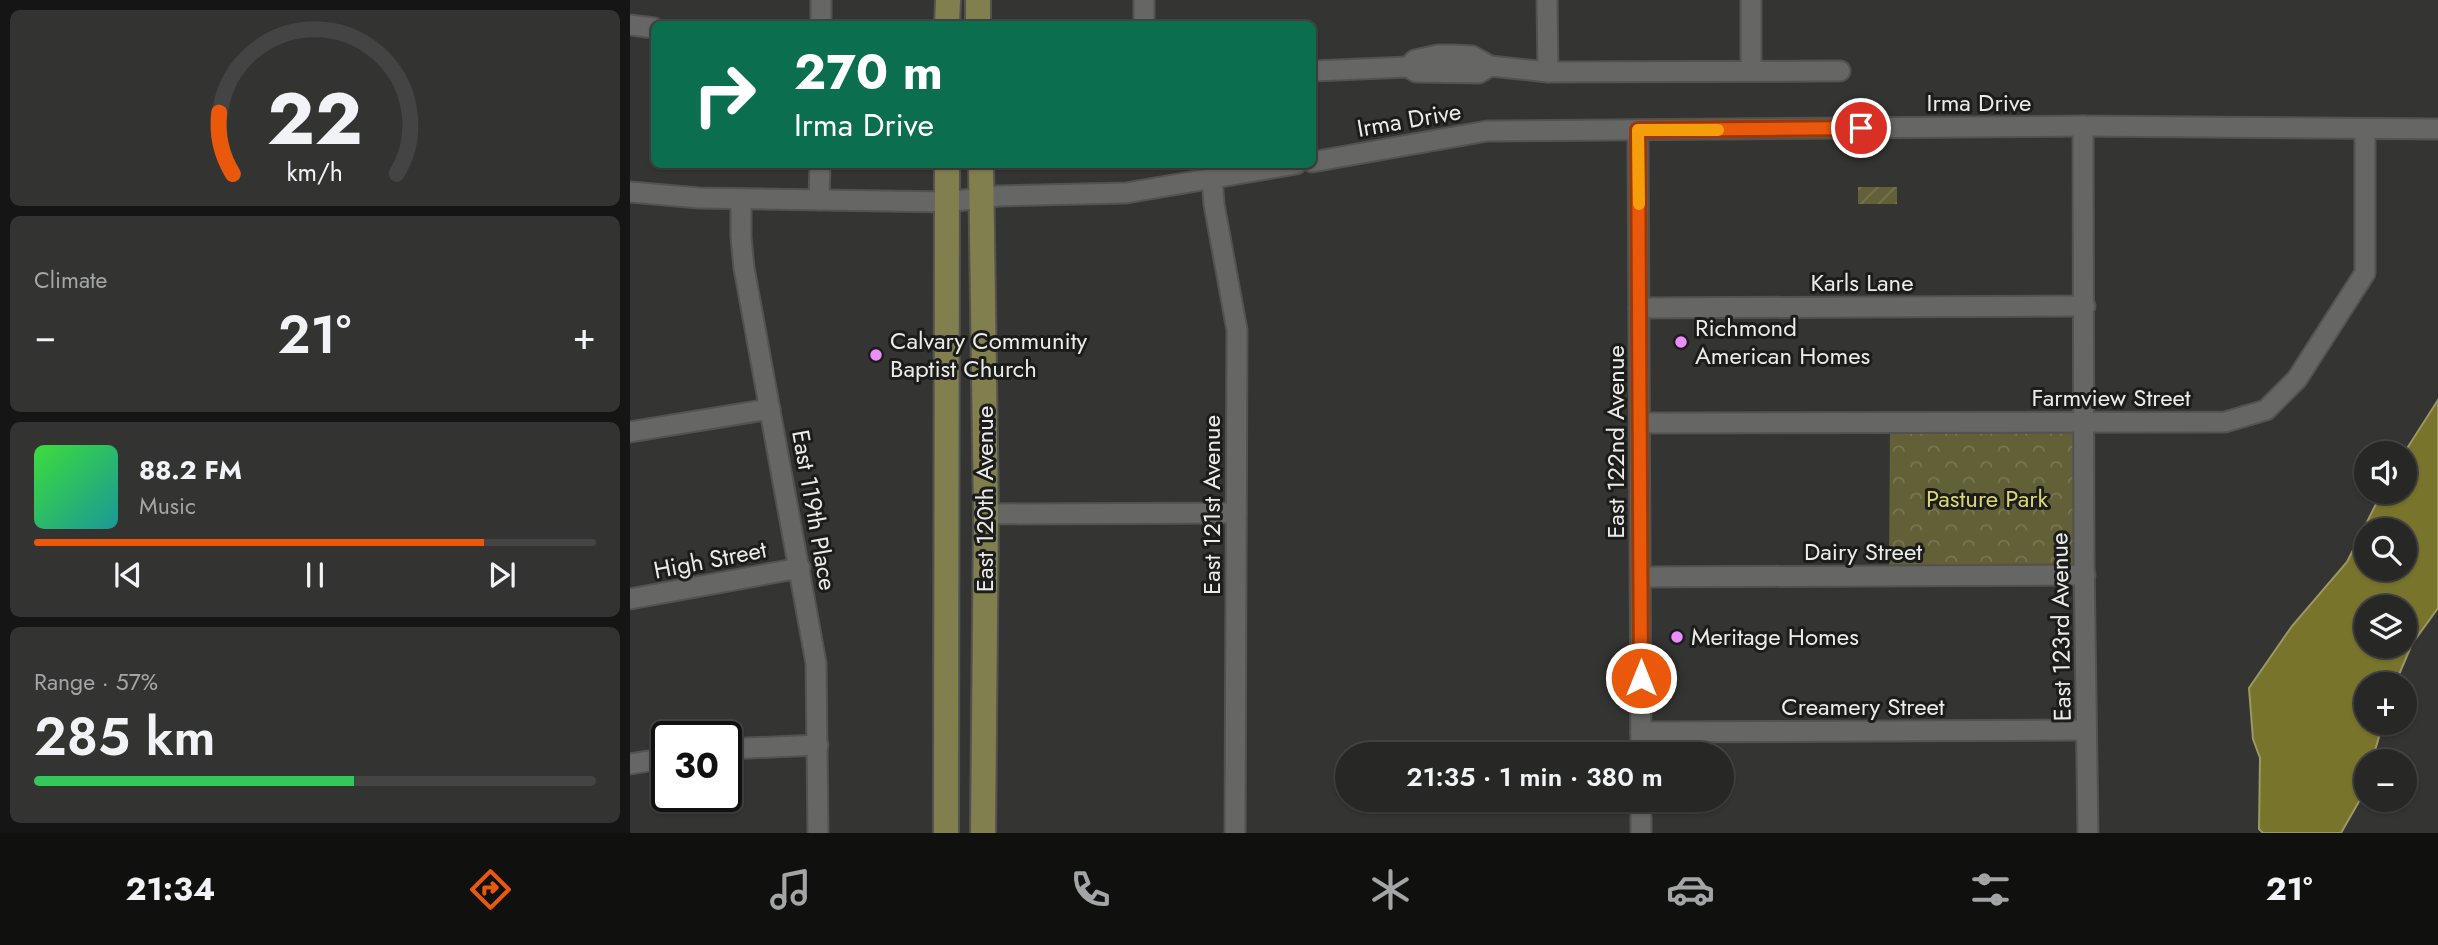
<!DOCTYPE html>
<html lang="en">
<head>
<meta charset="utf-8">
<style>
	body { margin:0; font-family:Jost,sans-serif; background:#333332; color:#f1f3f6; height:100vh; display:flex; flex-direction:column; font-size:26px; white-space:nowrap }
	* { box-sizing:border-box; margin:0 }
	p { font-size:23px; color:#a4a5a7 }
	.icon { flex:none; width:38px; height:38px; fill:none; stroke:currentColor; stroke-width:2; stroke-linecap:round; stroke-linejoin:round }
	.map { position:relative; flex:1; overflow:hidden }
	.drawer { display:flex; flex-direction:column; gap:10px; padding:10px; background:#151515; width:630px }
	.drawer>* { flex:none }
	.guide { position:absolute; left:21px; top:21px; width:665px; height:147px; border-radius:10px; box-shadow:0 2px 5px #0004,0 0 0 2px #434443; background:#0b6e4f; color:#fff; overflow:hidden }
	.buttons { position:absolute; left:1724px; top:441px; display:grid; gap:14px }
	.buttons a { display:grid; place-items:center; width:63px; height:63px; border-radius:50%; background:#272726; box-shadow:0 2px 5px #0004,0 0 0 2px #434443; font-size:35px }
	.speed { position:absolute; left:21px; top:721px; display:flex; gap:14px; font-size:35px; font-weight:700; text-align:center }
	.speed>* { display:grid; place-content:center; width:91px; height:91px; border-radius:50%; background:#272726; box-shadow:0 2px 5px #0004,0 0 0 2px #434443; line-height:1 }
	.speed .limit { border:4px solid #111; border-radius:10px; background:#fff; color:#111 }
	.pin { position:absolute; display:grid; place-items:center; width:60px; height:60px; color:#fff; margin:-30px; border:4px solid #fff; border-radius:50%; box-shadow:0 2px 7px #0007 }
	.me { position:absolute; width:77px; margin:-38px; rotate:0deg; stroke-linejoin:round; filter:drop-shadow(0 0 5px #0008) }
	.turn { display:flex; align-items:center; gap:24px; height:147px; padding:0 28px; font-size:32px }
	.turn .icon { width:91px; height:91px; stroke-width:2.5 }
	.turn b { display:block; font-size:49px; line-height:60px }
	.big { font-size:52px; font-weight:600; line-height:1.1 }
	.drawer .tile { flex:1; display:flex; flex-direction:column; justify-content:center; gap:10px; min-width:0; padding:0 24px; border-radius:10px; background:#333332 }
	.drawer .dial { align-items:center; gap:0 }
	.dial svg { height:182px; overflow:visible; fill:none; stroke:#434443; stroke-width:7; stroke-linecap:round; text-anchor:middle }
	.dial text { fill:#f1f3f6; stroke:none }
	.song { display:flex; align-items:center; gap:21px }
	.cover { width:84px; height:84px; border-radius:10px; background:linear-gradient(135deg,hsl(120 70% 55%),hsl(180 70% 35%)) }
	.played { height:7px; border-radius:4px; background:linear-gradient(90deg,#ea580c 80%,#434443 80%) }
	.keys { display:flex; justify-content:space-around; direction:ltr }
	.heat { display:flex; justify-content:space-between; align-items:center; font-size:38px; direction:ltr }
	.charge { height:10px; border-radius:5px; background:linear-gradient(90deg,#34c759 57%,#434443 0) }
	.trip { position:absolute; left:705px; top:742px; width:399px; height:70px; border-radius:35px; background:#272726; box-shadow:0 2px 5px #0004,0 0 0 2px #434443; font-weight:600; line-height:70px; text-align:center }
	.tab-bar { display:flex; height:112px; justify-content:space-around; align-items:center; background:#10100f; color:#a4a5a7 }
	.tab-bar .icon { width:49px; height:49px }
	.tab-bar .on { color:#ea580c }
	.tab-bar b { font-size:32px; color:#f1f3f6 }
	main { display:flex; flex:1; min-height:0 }
	.map>svg:first-child { display:block }
	.park { fill:url(#park-crowns) }
	.garden { fill:url(#garden-furrows) }
	.water { fill:#78742c; stroke:#9a9865; stroke-width:2; fill-rule:evenodd }
	.lines { fill:none; stroke-linecap:round; stroke-linejoin:round }
	.minor-casing { stroke:#525250; stroke-width:23 }
	.major-casing { stroke:#525250; stroke-width:28 }
	.minor { stroke:#666664; stroke-width:19 }
	.major { stroke:#827f4e; stroke-width:24 }
	.route-casing { stroke:#983908; stroke-width:18 }
	.route { stroke:#ea580c; stroke-width:12 }
	.slow { stroke:#f59e0b; stroke-width:12 }
	.poi-dot { fill:#eb8dfc; stroke:#1c1c1b; stroke-width:2.5 }
	.labels { text-anchor:middle; stroke-width:6; stroke-linejoin:round; paint-order:stroke }
	.street-label { font-size:24px; fill:#ebebea; stroke:#1c1c1b }
	.poi-label { font-size:24px; fill:#ebebea; stroke:#1c1c1b; text-anchor:start }
	.park-label { font-size:24px; fill:#dbd671; stroke:#1c1c1b }
</style>
</head>
<body>
<main>
<section class="drawer">
<div class="tile dial"><svg viewBox="0 0 100 80">
<path d="M14 69A42 42 0 1 1 86 69"/>
<path d="M14 69A42 42 0 0 1 8 42" stroke="#ea580c"/>
<text x="50" y="56" font-size="32" font-weight="700">22</text>
<text x="50" y="72" font-size="11">km/h</text>
</svg></div>
<div class="tile"><p>Climate</p>
<div class="heat"><a>−</a><b class="big">21°</b><a>+</a></div>
</div>
<div class="tile">
<div class="song"><i class="cover"></i><div><b>88.2 FM</b><p>Music</p></div></div>
<div class="played"></div>
<div class="keys"><svg class="icon" aria-label="previous" viewBox="0 0 24 24"><path d="M18 5L8 12l10 7zM5 5v14"/></svg><svg class="icon" aria-label="pause" viewBox="0 0 24 24"><path d="M8 5v14M16 5v14"/></svg><svg class="icon" aria-label="next" viewBox="0 0 24 24"><path d="M6 5l10 7-10 7zM19 5v14"/></svg></div>
</div>
<div class="tile"><p>Range · 57%</p><b class="big">285 km</b><div class="charge"></div></div>
</section>
<div class="map">
<svg width="1808" height="833" viewBox="0 0 1808 833">
	<defs>
		<pattern id="park-crowns" width="20" height="18" patternUnits="userSpaceOnUse" patternTransform="scale(1.75)"><rect width="20" height="18" fill="#616037"/><path d="M2 6a3 3 0 1 1 6 0M12 15a3 3 0 1 1 6 0" fill="none" stroke="#787754"/></pattern>
		<pattern id="garden-furrows" width="10" height="10" patternUnits="userSpaceOnUse" patternTransform="scale(1.75)"><rect width="10" height="10" fill="#616037"/><path d="M-1 1l2-2M0 10L10 0M9 11l2-2" fill="none" stroke="#787754"/></pattern>
	</defs>
	<rect width="100%" height="100%" fill="#343432"/>
	<polygon class="park" points="1260,422 1454,422 1455,575 1259,577"/>
	<rect class="garden" x="1228" y="187" width="39" height="17"/>
	<path class="water" d="M1808,400v208l-26,36 -17,40h-29v39h17l-11,38h-6l-1,30 -24,42h-78l-4,-4 1,-71 -7,-19 -4,-51 43,-62 55,-64 35,-70h22v-39zM1736,530h38v39h-38zM1736,607h38v39h-38z"/>
	<g class="lines">
		<defs>
			<g id="minor">
				<polyline points="917,0 918,72"/>
				<polyline points="191,24 191,0"/>
				<polyline points="514,24 514,0"/>
				<polyline points="0,25 24,28"/>
				<polyline points="778,67 785,60 808,55 825,55 842,56 860,66 918,72 1210,71"/>
				<polyline points="682,71 778,67 786,72 849,73 860,66"/>
				<polyline points="1121,71 1121,0"/>
				<polyline points="1453,126 1454,562 1458,833"/>
				<polyline points="1008,130 1011,754"/>
				<polyline points="682,162 857,131 1453,126 1808,129"/>
				<polyline points="582,179 584,204 607,330 605,833"/>
				<polyline points="0,192 69,198 317,202 369,196 496,193 666,164"/>
				<polyline points="111,199 111,237 114,268 186,663 188,833"/>
				<polyline points="189,200 190,164"/>
				<polyline points="1009,308 1455,306"/>
				<polyline points="1010,423 1595,422 1636,410 1667,379 1735,273 1735,129"/>
				<polyline points="0,432 140,409"/>
				<polyline points="356,514 606,513"/>
				<polyline points="1011,577 1455,575"/>
				<polyline points="0,599 170,568"/>
				<polyline points="1011,732 1456,730"/>
				<polyline points="96,749 188,745"/>
				<polyline points="0,764 37,758"/>
				<polyline points="1011,800 1011,833"/>
			</g>
			<g id="major">
				<polyline points="348,0 348,24"/>
				<polyline points="317,24 318,0"/>
				<polyline points="351,164 356,514 353,833"/>
				<polyline points="316,833 317,164"/>
			</g>
		</defs>
		<use href="#minor" class="minor-casing"/>
		<use href="#major" class="major-casing"/>
		<use href="#minor" class="minor"/>
		<use href="#major" class="major"/>
	</g>
	<g class="lines">
		<defs>
			<polyline id="route" points="1011,678 1008,130 1231,128"/>
		</defs>
		<use href="#route" class="route-casing"/>
		<use href="#route" class="route"/>
		<polyline class="slow" points="1009,204 1008,130 1088,130"/>
	</g>
	<g class="poi-dot">
		<circle cx="1051" cy="342" r="7"/>
		<circle cx="246" cy="355" r="7"/>
		<circle cx="1047" cy="637" r="7"/>
	</g>
	<g class="labels">
		<g class="street-label">
			<text x="1349" y="111">Irma Drive</text>
			<text transform="translate(779 120) rotate(-10)" y="8">Irma Drive</text>
			<text x="1232" y="291">Karls Lane</text>
			<text x="1481" y="406">Farmview Street</text>
			<text transform="translate(986 442) rotate(-90)" y="8">East 122nd Avenue</text>
			<text transform="translate(355 499) rotate(-90)" y="8">East 120th Avenue</text>
			<text transform="translate(582 505) rotate(-90)" y="8">East 121st Avenue</text>
			<text transform="translate(184 510) rotate(80)" y="8">East 119th Place</text>
			<text x="1233" y="560">Dairy Street</text>
			<text transform="translate(80 560) rotate(-11)" y="8">High Street</text>
			<text transform="translate(1431 627) rotate(-91)" y="8">East 123rd Avenue</text>
			<text x="1233" y="715">Creamery Street</text>
		</g>
		<g class="poi-label">
			<text x="1065" y="336">Richmond<tspan x="1065" dy="28">American Homes</tspan></text>
			<text x="260" y="349">Calvary Community<tspan x="260" dy="28">Baptist Church</tspan></text>
			<text x="1061" y="645">Meritage Homes</text>
		</g>
		<g class="park-label">
			<text x="1357" y="507">Pasture Park</text>
		</g>
	</g>
</svg>
<div class="buttons">
<a><svg class="icon" aria-label="sound" viewBox="0 0 24 24"><path d="M4 9h4l5-4v14l-5-4H4zM17 9q2 3 0 6"/></svg></a>
<a><svg class="icon" aria-label="search" viewBox="0 0 24 24"><circle cx="10" cy="10" r="6"/><path d="M15 15l6 6"/></svg></a>
<a><svg class="icon" aria-label="layers" viewBox="0 0 24 24"><path d="M12 4l9 5-9 5-9-5zM3 14l9 5 9-5"/></svg></a>
<a>+</a>
<a>−</a>
</div>
<div class="speed"><div class="limit">30</div></div>
<div class="pin" style="left:1231px;top:128px;background:#d93025"><svg class="icon" aria-label="arrive" viewBox="0 0 24 24"><path d="M6 21V4h12l-3 4 3 4H6"/></svg></div>
<svg class="me" style="left:1011px;top:678px" viewBox="-20 -20 40 40"><circle r="17" fill="#ea580c" stroke="#fff" stroke-width="3"/><path d="M0-11L8 9 0 5-8 9z" fill="#fff"/></svg>
<div class="trip">21:35 · 1 min · 380 m</div>
<div class="guide">
<div class="turn"><svg class="icon" aria-label="right" viewBox="0 0 24 24"><path d="M7 20v-9h11M14 6l5 5-5 5"/></svg><div><b>270 m</b>Irma Drive</div></div>
</div>
</div>
</main>
<nav class="tab-bar">
<b>21:34</b>
<svg class="icon on" aria-label="directions" viewBox="0 0 24 24"><path d="M12 3l9 9-9 9-9-9zM9 14v-3h6M13 9l2 2-2 2"/></svg>
<svg class="icon" aria-label="music" viewBox="0 0 24 24"><path d="M9 18V5l10-2v13"/><circle cx="6" cy="18" r="3"/><circle cx="16" cy="16" r="3"/></svg>
<svg class="icon" aria-label="phone" viewBox="0 0 24 24"><path d="M5 4h4l2 5-3 2q2 4 5 5l2-3 5 2v4C11 20 4 13 5 4z"/></svg>
<svg class="icon" aria-label="climate" viewBox="0 0 24 24"><path d="M12 3v18M4 7l16 10M4 17L20 7"/></svg>
<svg class="icon" aria-label="car" viewBox="0 0 24 24"><path d="M5 17H2v-5l4-1 3-4h7l3 4 3 1v5h-3M9 17h6M6 11h13"/><circle cx="7" cy="17" r="2"/><circle cx="17" cy="17" r="2"/></svg>
<svg class="icon" aria-label="filters" viewBox="0 0 24 24"><path d="M4 7h16M4 17h16"/><circle cx="9" cy="7" r="2"/><circle cx="15" cy="17" r="2"/></svg>
<b>21°</b>
</nav>
</body>
</html>
